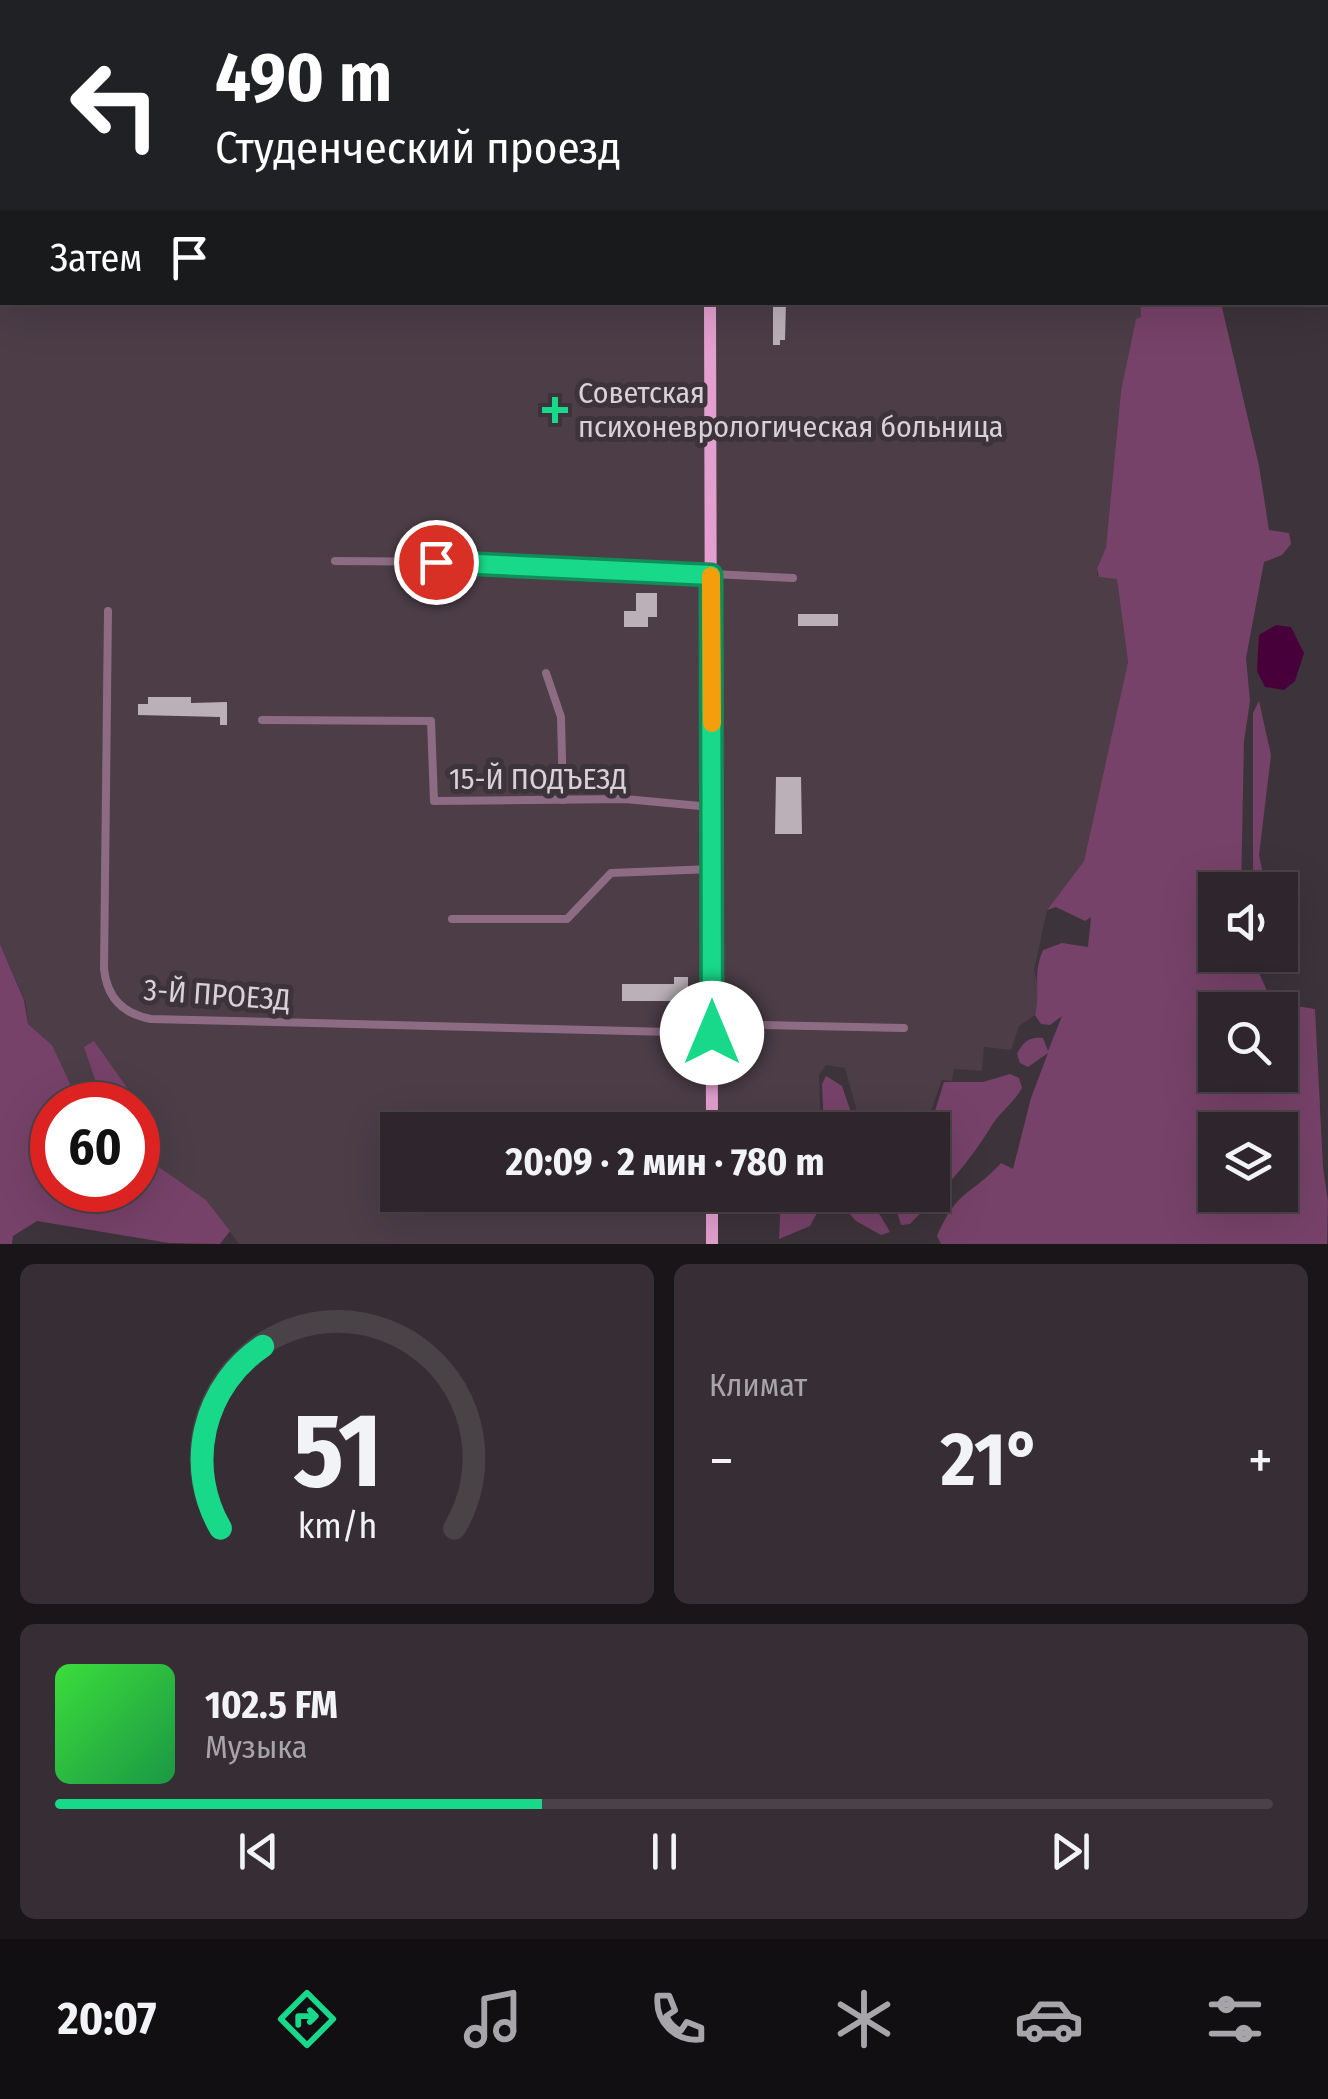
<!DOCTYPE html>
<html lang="ru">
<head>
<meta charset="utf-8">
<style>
	body { margin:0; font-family:"Fira Sans Condensed",sans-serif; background:#362e34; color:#f1f3f6; height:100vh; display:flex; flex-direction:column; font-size:38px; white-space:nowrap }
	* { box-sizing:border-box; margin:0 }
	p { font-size:32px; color:#a7a5a9 }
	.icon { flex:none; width:55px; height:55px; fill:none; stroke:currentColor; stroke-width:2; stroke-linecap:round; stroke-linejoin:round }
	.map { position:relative; height:1244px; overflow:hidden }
	.side { display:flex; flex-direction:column; gap:20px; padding:20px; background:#191518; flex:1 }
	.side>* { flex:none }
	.guide { position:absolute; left:0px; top:0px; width:1330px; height:305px; box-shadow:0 10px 40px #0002,0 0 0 2px #494348; background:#202124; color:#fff; overflow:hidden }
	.buttons { position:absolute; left:1198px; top:872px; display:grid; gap:20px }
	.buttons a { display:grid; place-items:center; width:100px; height:100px; border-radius:0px; background:#2e262c; box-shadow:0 10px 40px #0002,0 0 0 2px #494348; font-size:50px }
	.speed { position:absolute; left:30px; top:1082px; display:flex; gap:20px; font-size:50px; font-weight:700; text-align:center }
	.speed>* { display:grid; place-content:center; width:130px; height:130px; border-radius:50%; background:#2e262c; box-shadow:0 10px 40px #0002,0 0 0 2px #494348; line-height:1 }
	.speed .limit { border:15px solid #d22; background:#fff; color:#111 }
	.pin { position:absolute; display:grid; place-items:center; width:85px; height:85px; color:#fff; margin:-42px; border:5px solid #fff; border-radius:50%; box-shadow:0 2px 10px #0007 }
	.me { position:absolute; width:110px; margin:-55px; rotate:0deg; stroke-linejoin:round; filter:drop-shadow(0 0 8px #0008) }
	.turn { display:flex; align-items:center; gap:35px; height:210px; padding:0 50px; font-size:45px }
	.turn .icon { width:130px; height:130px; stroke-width:2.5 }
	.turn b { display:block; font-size:70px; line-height:85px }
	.then { display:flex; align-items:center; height:95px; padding:0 50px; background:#0003; gap:20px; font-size:38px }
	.big { font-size:75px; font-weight:700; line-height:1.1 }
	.side .card { flex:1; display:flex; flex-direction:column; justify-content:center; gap:15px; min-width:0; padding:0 35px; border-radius:15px; background:#362e34 }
	.side .dial { align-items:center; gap:0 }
	.dial svg { height:260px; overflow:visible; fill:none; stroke:#494348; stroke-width:7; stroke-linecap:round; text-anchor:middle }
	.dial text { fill:#f1f3f6; stroke:none }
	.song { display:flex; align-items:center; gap:30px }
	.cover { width:120px; height:120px; border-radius:15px; background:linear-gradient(135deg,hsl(120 70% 55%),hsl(140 70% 35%)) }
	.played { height:10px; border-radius:5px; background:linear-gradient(90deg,#18d989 40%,#494348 40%) }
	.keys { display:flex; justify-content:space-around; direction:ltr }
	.heat { display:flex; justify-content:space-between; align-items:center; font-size:55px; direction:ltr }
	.side .tiles { flex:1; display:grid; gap:20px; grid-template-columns:1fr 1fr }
	.card:last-child { grid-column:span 2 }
	.trip { position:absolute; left:380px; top:1112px; width:570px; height:100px; border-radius:0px; background:#2e262c; box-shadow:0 10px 40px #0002,0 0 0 2px #494348; font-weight:700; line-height:100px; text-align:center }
	.tabs { display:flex; height:160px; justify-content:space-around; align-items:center; background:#120f12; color:#a7a5a9 }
	.tabs .icon { width:70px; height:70px }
	.tabs .active { color:#18d989 }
	.tabs b { font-size:45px; color:#f1f3f6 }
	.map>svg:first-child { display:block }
	.built { fill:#4c3d47 }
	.green { fill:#774269; fill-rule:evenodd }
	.water { fill:#48003b }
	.building { fill:#bcb0b8 }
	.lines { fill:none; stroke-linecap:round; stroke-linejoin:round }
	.minor { stroke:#8d6c83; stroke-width:8 }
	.primary { stroke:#e39fcf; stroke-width:12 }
	.route-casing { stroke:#108d59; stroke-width:25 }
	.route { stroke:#18d989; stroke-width:18 }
	.slow { stroke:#f59e0b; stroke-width:18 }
	.poi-dot { fill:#18d989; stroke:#3d333a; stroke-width:4 }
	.labels { text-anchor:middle; stroke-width:10; stroke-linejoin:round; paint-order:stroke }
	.poi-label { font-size:30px; fill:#d8d2d6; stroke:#3d333a; text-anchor:start }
	.street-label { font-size:30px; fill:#d8d2d6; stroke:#3d333a }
</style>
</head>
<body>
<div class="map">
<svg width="1328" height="1244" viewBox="0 0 1328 1244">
	<rect width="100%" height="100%" fill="#3d333a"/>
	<polygon class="built" points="0,0 1158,0 2,2 2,302 1140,303 1141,318 1121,391 1106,547 1097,569 1097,576 1117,578 1128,662 1084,861 1047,910 1034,970 1040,992 1035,1015 1019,1026 1011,1050 984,1047 982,1071 954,1069 952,1081 942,1080 924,1130 862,1130 845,1068 826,1065 819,1075 821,1130 398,1130 398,1195 708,1195 708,1244 239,1244 206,1200 149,1160 133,1098 76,1096 52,1045 28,1024 26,1003 0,944"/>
	<g class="green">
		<path d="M1140,303h81l38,163 10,64 20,3 2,11 -9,11 -18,7 -18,96 4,43 -6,40 -3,149h-26v65h36l21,47 43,7 8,158 5,35 -1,42h-386l-4,-8c21,-48 34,-40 64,-73l12,6 18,-71 17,-45 -20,14 -8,-4 -3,-9c5,-11 12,-18 26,-16l5,13 14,-35 -12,9 -9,-1 -6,-9c6,-26 -3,-39 8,-65l19,-7 26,4 3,-30 -6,4 -29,-14 -9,3 37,-49 44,-199 -11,-83 -18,-2 -2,-8 9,-22 15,-156 15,-72 5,-2zM1215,1010h65v65h-65zM1215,1130h65v65h-65z"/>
		<path d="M1259,701l12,54 -12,100 7,33c10,4 17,2 27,9l-3,9 -10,2v-18h-27v-177z"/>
		<polygon points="0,944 24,1000 28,1024 52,1045 76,1096 78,1105 52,1105 52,1190 138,1190 138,1105 97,1105 99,1091 84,1047 94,1041 156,1129 162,1147 159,1167 206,1200 230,1231 220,1244 169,1243 37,1221 13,1236 12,1244 0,1244"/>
		<path d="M1010,1074l9,4 3,10c-9,16 -22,24 -30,37 -24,40 -49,65 -82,99l-9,1 -3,-10 4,-20h30v-65h-3l15,-48h39z"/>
		<polygon points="826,1076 842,1086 857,1130 824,1130 822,1084"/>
		<polygon points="781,1195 804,1195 817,1213 810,1226 779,1239"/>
		<polygon points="840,1195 856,1195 880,1215 890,1232 881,1235 856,1221 839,1202"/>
	</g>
	<polygon class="water" points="1276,625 1291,627 1304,653 1295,681 1284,690 1265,687 1257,671 1259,635"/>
	<g class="building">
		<polygon points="773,302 786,302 785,340 780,340 780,345 773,345"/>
		<polygon points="636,593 657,593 657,617 648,617 648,627 624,627 624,611 636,611"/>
		<rect x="798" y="614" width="40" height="12"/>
		<polygon points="148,697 191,697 191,703 227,702 227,725 220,725 220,717 138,715 138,704 148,704"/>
		<polygon points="776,777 801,777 802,834 775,834"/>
		<polygon points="674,977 688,977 688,1001 622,1001 622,984 674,984"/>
	</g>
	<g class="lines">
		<g class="minor">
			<polyline points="1125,0 1125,2"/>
			<polyline points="44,2 44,0"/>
			<polyline points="304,2 304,0"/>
			<polyline points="335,561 468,562 793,578"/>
			<path d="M108,611l-4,358c3,29 19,45 47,50l561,14"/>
			<polyline points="546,673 561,717 563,800"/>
			<polyline points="262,720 431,721 434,801 625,799 711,807"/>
			<polyline points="452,919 567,919 611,873 712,869"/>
			<polyline points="712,1024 904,1028"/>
		</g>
		<g class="primary">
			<polyline points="708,0 708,2"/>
			<polyline points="710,302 712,1130"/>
			<polyline points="712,1195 712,1244"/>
		</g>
	</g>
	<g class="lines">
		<defs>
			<polyline id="route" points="436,562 711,575 712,1033"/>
		</defs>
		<use href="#route" class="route-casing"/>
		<use href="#route" class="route"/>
		<polyline class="slow" points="711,576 712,723"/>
	</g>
	<path class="poi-dot" d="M550 395h10v10h10v10h-10v10h-10v-10h-10v-10h10z"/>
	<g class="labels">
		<g class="poi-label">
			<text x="578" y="403">Советская<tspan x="578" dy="34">психоневрологическая больница</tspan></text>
		</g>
		<g class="street-label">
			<text x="538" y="789">15-Й ПОДЪЕЗД</text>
			<text transform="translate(217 995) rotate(4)" y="10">3-Й ПРОЕЗД</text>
		</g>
	</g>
</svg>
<div class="buttons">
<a><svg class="icon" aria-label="sound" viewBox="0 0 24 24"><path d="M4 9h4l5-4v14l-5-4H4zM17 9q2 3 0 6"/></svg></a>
<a><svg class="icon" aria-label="search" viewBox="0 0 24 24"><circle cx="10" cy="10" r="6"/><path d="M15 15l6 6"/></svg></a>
<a><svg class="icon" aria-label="layers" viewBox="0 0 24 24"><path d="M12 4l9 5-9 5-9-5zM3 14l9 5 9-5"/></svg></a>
</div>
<div class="speed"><div class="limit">60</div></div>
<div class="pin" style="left:436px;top:562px;background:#d93025"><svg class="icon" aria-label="arrive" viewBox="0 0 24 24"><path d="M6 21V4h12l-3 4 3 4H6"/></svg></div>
<svg class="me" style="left:712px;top:1033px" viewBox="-20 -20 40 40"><circle r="19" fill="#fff"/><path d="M0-13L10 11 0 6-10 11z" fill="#18d989"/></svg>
<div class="trip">20:09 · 2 мин · 780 m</div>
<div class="guide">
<div class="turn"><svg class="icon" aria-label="left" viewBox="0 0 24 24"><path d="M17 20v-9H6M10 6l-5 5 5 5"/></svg><div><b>490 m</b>Студенческий проезд</div></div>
<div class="then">Затем<svg class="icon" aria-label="arrive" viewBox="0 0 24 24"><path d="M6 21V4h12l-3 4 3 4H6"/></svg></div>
</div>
</div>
<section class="side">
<div class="tiles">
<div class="card dial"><svg viewBox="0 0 100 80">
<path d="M14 69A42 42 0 1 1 86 69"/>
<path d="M14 69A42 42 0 0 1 27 13" stroke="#18d989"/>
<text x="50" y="56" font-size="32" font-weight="700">51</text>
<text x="50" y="72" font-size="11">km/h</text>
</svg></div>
<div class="card"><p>Климат</p>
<div class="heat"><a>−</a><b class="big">21°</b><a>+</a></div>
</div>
<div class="card">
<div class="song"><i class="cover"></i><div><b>102.5 FM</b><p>Музыка</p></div></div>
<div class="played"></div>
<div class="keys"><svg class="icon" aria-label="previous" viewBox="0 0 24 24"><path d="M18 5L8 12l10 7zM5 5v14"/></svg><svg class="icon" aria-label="pause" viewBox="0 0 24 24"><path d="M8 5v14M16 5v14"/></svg><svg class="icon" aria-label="next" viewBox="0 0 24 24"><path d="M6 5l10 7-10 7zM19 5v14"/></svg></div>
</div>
</div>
</section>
<nav class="tabs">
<b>20:07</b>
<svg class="icon active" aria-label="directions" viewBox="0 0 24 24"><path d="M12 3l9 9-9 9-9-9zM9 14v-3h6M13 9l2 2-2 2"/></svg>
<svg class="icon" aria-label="music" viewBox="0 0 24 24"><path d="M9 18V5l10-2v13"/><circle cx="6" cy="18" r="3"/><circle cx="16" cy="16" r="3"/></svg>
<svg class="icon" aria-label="phone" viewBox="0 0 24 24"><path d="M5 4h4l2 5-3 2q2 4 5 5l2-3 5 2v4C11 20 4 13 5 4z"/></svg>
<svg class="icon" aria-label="climate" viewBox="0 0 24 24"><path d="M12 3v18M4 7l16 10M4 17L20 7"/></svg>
<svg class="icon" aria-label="car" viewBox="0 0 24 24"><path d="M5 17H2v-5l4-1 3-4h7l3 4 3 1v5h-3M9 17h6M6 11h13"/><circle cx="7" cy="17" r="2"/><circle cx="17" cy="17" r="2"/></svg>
<svg class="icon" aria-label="filters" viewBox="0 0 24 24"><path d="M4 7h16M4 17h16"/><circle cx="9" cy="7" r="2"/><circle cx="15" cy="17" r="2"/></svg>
</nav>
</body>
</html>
